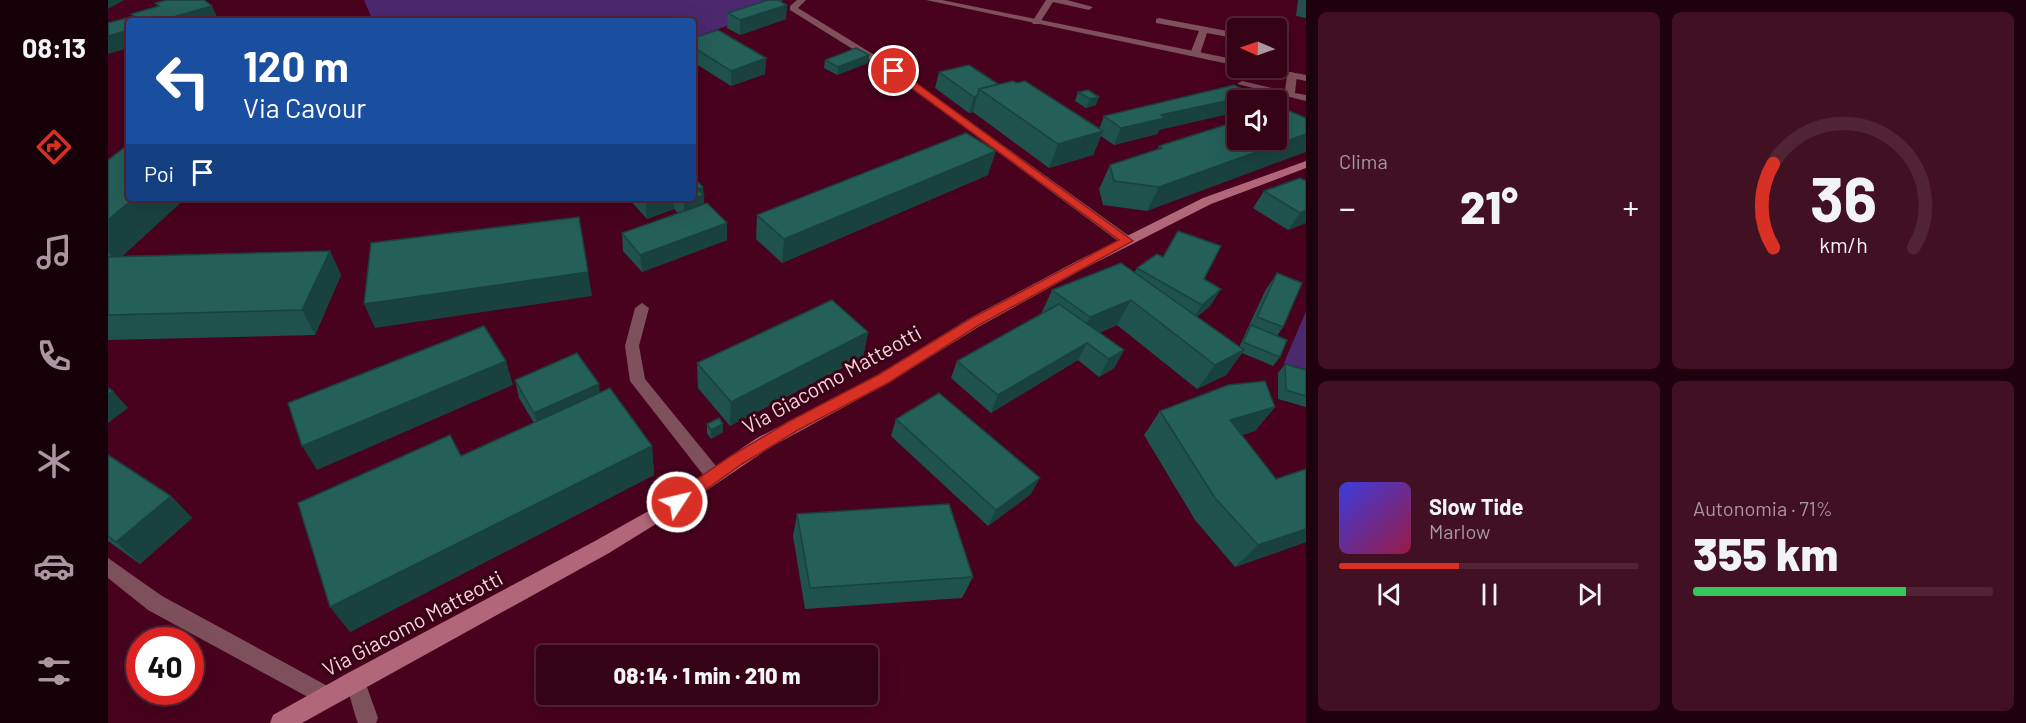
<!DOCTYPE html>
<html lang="it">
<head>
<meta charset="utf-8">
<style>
	body { margin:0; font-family:Barlow,sans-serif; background:#411023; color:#f1f3f6; height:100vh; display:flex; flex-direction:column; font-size:22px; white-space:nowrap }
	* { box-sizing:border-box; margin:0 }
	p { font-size:20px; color:#aa97a1 }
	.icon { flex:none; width:33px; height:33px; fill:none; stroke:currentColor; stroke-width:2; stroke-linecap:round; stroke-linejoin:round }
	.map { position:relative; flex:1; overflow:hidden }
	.drawer { display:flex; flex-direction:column; gap:12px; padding:12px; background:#1e010c; width:720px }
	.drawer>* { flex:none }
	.guide { position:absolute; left:18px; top:18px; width:570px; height:183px; border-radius:6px; box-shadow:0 6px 24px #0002,0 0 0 2px #502435; background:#1a4fa0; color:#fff; overflow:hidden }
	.needle { width:39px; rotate:272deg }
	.tools { position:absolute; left:1119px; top:18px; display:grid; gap:12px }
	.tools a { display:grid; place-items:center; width:60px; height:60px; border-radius:6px; background:#360216; box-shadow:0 6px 24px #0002,0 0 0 2px #502435; font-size:30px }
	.speed { position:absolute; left:18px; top:627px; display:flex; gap:12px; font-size:30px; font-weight:700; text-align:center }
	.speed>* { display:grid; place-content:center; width:78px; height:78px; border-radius:50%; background:#360216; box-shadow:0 6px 24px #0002,0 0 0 2px #502435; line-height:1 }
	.speed .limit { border:9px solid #d22; background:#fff; color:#111 }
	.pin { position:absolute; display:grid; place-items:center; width:51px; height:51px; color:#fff; margin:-26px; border:3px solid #fff; border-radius:50%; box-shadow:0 2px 6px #0007 }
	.me { position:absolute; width:66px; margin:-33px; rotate:55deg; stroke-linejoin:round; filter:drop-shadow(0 0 4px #0008) }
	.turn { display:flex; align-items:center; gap:21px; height:126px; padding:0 18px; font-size:27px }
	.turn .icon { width:78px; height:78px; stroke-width:2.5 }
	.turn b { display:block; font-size:42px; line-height:51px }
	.then { display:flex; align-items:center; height:57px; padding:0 18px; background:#0003; gap:12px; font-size:22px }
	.big { font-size:45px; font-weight:800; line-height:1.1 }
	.drawer .tile { flex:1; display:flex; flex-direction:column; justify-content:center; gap:9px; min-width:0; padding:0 21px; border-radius:9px; background:#411023 }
	.drawer .dial { align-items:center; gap:0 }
	.dial svg { height:156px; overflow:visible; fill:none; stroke:#502435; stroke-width:7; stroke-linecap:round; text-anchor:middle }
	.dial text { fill:#f1f3f6; stroke:none }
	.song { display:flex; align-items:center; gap:18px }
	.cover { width:72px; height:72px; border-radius:9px; background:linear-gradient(135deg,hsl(240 70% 55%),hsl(340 70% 35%)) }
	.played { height:6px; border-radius:3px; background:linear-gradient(90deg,#d93025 40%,#502435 40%) }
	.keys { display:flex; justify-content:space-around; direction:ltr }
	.heat { display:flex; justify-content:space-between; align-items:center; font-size:33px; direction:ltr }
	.charge { height:9px; border-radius:4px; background:linear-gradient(90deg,#34c759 71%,#502435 0) }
	.drawer .tiles { flex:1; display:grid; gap:12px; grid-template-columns:repeat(2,1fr) }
	.trip { position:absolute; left:428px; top:645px; width:342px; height:60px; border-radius:6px; background:#360216; box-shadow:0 6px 24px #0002,0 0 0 2px #502435; font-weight:800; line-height:60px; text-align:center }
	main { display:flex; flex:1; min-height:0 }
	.dock { display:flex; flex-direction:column; width:108px; justify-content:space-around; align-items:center; background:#160109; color:#aa97a1 }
	.dock .icon { width:42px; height:42px }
	.dock .current { color:#d93025 }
	.dock b { font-size:27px; color:#f1f3f6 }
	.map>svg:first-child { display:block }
	.green { fill:#4c286e }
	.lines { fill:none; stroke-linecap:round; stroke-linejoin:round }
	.lane { fill:#7e505b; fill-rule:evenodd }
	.street { fill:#7e505b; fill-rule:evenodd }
	.secondary { fill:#b16779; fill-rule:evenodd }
	.wall { fill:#1f524c }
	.shaded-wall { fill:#19423e }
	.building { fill:#245f58; stroke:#19423e; stroke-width:1.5 }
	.route { fill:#d93025; stroke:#8d1f18; stroke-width:1.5 }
	.labels { text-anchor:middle; stroke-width:6; stroke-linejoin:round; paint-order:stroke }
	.street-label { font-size:21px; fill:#fed1da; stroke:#370316 }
</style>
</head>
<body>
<main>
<nav class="dock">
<b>08:13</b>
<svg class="icon current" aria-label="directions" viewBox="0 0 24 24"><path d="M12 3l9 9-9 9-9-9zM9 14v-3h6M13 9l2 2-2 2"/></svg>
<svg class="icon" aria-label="music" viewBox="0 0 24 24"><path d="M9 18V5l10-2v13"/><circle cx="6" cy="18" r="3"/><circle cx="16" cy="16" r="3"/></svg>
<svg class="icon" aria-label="phone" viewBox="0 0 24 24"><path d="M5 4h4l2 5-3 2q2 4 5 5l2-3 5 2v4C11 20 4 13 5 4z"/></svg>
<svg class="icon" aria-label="climate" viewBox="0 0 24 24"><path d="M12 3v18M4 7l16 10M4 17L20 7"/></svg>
<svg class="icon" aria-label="car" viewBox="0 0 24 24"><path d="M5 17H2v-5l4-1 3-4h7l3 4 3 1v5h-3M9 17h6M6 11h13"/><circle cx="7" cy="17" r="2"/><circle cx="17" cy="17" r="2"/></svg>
<svg class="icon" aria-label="filters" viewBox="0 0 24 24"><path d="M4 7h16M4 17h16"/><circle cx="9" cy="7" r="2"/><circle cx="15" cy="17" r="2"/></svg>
</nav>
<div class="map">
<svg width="1198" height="723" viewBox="0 0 1198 723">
	<rect width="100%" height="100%" fill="#48021e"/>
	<g class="green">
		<polygon points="256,0 675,0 663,10 585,38 585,21 265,21"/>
		<polygon points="1198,311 1198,368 1196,372 1176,363"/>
	</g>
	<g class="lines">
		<g class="lane">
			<polygon points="938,0 959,0 985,7 981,10 945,2 931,24 925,24 924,22"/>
			<polygon points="1051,18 1130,33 1130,39 1099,33 1092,54 1084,56 1082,54 1091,31 1048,23 1048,19"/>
			<polygon points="1184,72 1189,75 1187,93 1198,95 1198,101 1129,84 1134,81 1177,91 1179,75"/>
			<polygon points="247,670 254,673 270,718 268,723 250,723 248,718 237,680 240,673"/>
		</g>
		<g class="street">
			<polygon points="689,0 698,0 690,8 789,69 1024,238 1025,241 1024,244 1014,244 783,73 682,10 682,6"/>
			<polygon points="818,0 834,0 1130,60 1130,66"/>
			<polygon points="1145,68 1161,68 1198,75 1198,81 1146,70"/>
			<polygon points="534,303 541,308 531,346 537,379 612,471 615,476 612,481 606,483 600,481 522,381 517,346 527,308"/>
			<polygon points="0,558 54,596 225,689 229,696 225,703 218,707 211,703 40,610 0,578"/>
		</g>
		<polygon class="secondary" points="1198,161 1198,168 1103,204 977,268 872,326 780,383 661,448 556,519 501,553 194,723 162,723 165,715 240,673 487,541 544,509 649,438 770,375 862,318 967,262 1095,198"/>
	</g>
	<g class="wall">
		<polygon points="1190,0 1198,0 1198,18 1188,16"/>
		<polygon points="620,13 678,19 632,35 619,28"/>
		<polygon points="585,38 658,58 657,74 623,86 585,62"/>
		<polygon points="761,55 760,63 729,75 716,68 717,60"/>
		<polygon points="831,72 890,84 909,83 991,129 996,116 1051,130 1049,134 1006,145 993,136 985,155 941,168 865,112 861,113 827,88"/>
		<polygon points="980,90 988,105 978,108 967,101 970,92"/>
		<polygon points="1198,118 1039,211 995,205 991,189 1002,165 1049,150 1051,146"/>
		<polygon points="0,160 14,256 222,251 233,275 207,335 0,340"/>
		<polygon points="880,175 674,263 648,239 649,215"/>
		<polygon points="1192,178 1198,223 1180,230 1145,208 1156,191"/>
		<polygon points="595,187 596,204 619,240 534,272 515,251 514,233 570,213 566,209 539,219 520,198 585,198"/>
		<polygon points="1029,268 1096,279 1113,289 1102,306 1089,317 1131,347 1157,291 1169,273 1175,327 1169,336 1172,357 1165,366 1134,353 1118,375 1089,389 1009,325 991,333 1016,350 1006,368 991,377 970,360 883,413 843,378 849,361 933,314 944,290 1026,273"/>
		<polygon points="760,332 755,357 622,426 590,388 589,363"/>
		<polygon points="1177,364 1198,370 1198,407 1170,399 1170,373"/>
		<polygon points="407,380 492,392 544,446 546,475 242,632 426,423 411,398"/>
		<polygon points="1167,407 1147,431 1134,435 1168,479 1198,469 1198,542 1127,567 1087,520 1036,435 1052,411"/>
		<polygon points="788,419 923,494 880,526 783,436"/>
		<polygon points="599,424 615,424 615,432 603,439 599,433"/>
		<polygon points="0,455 63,496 84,518 32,564 0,541"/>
		<polygon points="689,514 865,577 854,598 697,609 685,536"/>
	</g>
	<g class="shaded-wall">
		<polygon points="0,0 16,0 0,9"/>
		<polygon points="679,5 678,19 632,35 632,20"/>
		<polygon points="104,6 111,21 51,21"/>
		<polygon points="21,30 21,48 0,54 0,36"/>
		<polygon points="761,55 760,63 729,75 730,67"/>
		<polygon points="658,58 657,74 623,86 623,71"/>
		<polygon points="1145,95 1142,100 1130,100 1130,112 1051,130 1049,134 1006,145 1013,128 1053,115"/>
		<polygon points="869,96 865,112 861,113 866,97"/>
		<polygon points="991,97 988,105 978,108 982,99"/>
		<polygon points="995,131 985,155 941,168 950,144"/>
		<polygon points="1198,134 1198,152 1039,211 1051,187"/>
		<polygon points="888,151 880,175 674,263 676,239"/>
		<polygon points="595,187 596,212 576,220 576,202 589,189"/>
		<polygon points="26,198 78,198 8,262 0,251 0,220"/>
		<polygon points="548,198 565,198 566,209 539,219 538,201"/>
		<polygon points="1198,210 1198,223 1180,230 1192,213"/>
		<polygon points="619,223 619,240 534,272 532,255"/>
		<polygon points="222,251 233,275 207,335 194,310"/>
		<polygon points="480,272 484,296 267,328 256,304"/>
		<polygon points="1113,289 1102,306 1083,322 1094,305"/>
		<polygon points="1023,300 1009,325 970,341 982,317"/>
		<polygon points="760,332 755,357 622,426 623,402"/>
		<polygon points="979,343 970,360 883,413 890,395"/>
		<polygon points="1016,350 1006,368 991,377 1001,359"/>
		<polygon points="1136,350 1118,375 1089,389 1107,365"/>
		<polygon points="398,361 405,385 209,470 194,446"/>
		<polygon points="491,384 493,401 431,430 426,413"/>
		<polygon points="5,391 20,408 0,423 0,395"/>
		<polygon points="1167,407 1147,431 1103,444 1122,420"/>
		<polygon points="615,424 615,432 603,439 603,430"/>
		<polygon points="544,446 546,475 242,632 222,607"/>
		<polygon points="932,478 923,494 880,526 888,510"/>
		<polygon points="63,496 84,518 32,564 8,542"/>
		<polygon points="1198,529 1198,542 1127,567 1150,545"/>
	</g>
	<g class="building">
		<polygon points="59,0 96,0 104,6 51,21 21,21 21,30 0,36 0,23 26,16 23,14 51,6 47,3"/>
		<polygon points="660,0 670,0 679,5 632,20 620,13"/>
		<polygon points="183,18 227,21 179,21"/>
		<polygon points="610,30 658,58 623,71 585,47 585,38"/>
		<polygon points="748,48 761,55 730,67 717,60"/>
		<polygon points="861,65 890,84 871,89 869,96 866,97 831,72"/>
		<polygon points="905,81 909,83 917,81 995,131 950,144 871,89"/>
		<polygon points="1126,85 1145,95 1053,115 1057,118 1013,128 996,116"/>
		<polygon points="980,90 991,97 982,99 970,92"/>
		<polygon points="1172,107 1198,118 1198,134 1051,187 1006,181 1002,165 1054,148 1051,146 1130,121 1130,140 1168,140 1168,108"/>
		<polygon points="858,133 888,151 676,239 649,215"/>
		<polygon points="21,144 21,198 26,198 0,220 0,160"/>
		<polygon points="1192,178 1198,181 1198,210 1192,213 1156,191"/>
		<polygon points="588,180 595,187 589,189 596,195 576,202 571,198 585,198 585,182"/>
		<polygon points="535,198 548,198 538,201"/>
		<polygon points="599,203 619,223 532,255 514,233"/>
		<polygon points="471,217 480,272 256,304 263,243"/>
		<polygon points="1070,231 1113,246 1096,279 1113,289 1094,305 1029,268 1049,254 1055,257"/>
		<polygon points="222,251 194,310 0,315 0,257"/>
		<polygon points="1013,263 1136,350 1107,365 1023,300 982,317 944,290"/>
		<polygon points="1169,273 1194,283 1175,327 1149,317"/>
		<polygon points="724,300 760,332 623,402 589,363"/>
		<polygon points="951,304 1016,350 1001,359 979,343 890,395 849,361"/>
		<polygon points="1143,325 1179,340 1172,357 1135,342"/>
		<polygon points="376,326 398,361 194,446 180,403"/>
		<polygon points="469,353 491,384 426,413 407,380"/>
		<polygon points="1177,364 1198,370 1198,396 1178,390"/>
		<polygon points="1157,381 1167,407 1122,420 1168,479 1198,469 1198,529 1150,545 1107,498 1052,411 1120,385"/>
		<polygon points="0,388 5,391 0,395"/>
		<polygon points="502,388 544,446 222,607 190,503 342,435 353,456"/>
		<polygon points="831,393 932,478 888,510 788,419"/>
		<polygon points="611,418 615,424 603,430 599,424"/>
		<polygon points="0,455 63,496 8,542 0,536"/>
		<polygon points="841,504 865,577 702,588 689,514"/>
	</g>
	<polygon class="route" points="783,69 789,69 1025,241 871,325 780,383 690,430 634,464 575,506 569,508 563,506 561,502 563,497 623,456 680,422 770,375 862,319 1011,240 783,73"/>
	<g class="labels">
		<g class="street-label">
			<text transform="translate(724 380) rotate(-29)" y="7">Via Giacomo Matteotti</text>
			<text transform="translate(305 624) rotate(-28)" y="7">Via Giacomo Matteotti</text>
		</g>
	</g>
</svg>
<div class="tools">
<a><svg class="needle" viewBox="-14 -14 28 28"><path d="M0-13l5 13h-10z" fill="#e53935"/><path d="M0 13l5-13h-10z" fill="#aa97a1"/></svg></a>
<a><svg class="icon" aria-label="sound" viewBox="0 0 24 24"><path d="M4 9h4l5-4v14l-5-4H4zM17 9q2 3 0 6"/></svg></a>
</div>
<div class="speed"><div class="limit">40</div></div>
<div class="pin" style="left:786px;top:71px;background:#d93025"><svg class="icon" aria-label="arrive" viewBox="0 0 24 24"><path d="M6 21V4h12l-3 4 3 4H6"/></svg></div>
<svg class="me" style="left:569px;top:502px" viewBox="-20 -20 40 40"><circle r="17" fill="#d93025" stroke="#fff" stroke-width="3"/><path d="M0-11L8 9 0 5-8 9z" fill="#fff"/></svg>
<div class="trip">08:14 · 1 min · 210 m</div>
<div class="guide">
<div class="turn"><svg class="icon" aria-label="left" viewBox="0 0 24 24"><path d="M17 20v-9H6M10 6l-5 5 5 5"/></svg><div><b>120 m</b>Via Cavour</div></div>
<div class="then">Poi<svg class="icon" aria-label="arrive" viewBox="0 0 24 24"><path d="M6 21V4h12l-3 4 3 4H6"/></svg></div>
</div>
</div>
<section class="drawer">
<div class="tiles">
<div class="tile"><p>Clima</p>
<div class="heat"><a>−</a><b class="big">21°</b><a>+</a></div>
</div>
<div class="tile dial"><svg viewBox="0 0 100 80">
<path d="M14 69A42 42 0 1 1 86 69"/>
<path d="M14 69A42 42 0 0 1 14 26" stroke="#d93025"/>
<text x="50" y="56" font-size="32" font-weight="700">36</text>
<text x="50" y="72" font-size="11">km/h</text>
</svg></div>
<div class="tile">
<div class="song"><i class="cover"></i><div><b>Slow Tide</b><p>Marlow</p></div></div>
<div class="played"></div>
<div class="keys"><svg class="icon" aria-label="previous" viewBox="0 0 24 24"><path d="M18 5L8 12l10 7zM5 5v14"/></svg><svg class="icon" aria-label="pause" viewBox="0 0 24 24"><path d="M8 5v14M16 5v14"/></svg><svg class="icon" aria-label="next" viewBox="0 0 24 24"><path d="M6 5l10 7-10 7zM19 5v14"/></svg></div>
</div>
<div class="tile"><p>Autonomia · 71%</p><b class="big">355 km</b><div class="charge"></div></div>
</div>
</section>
</main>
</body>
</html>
